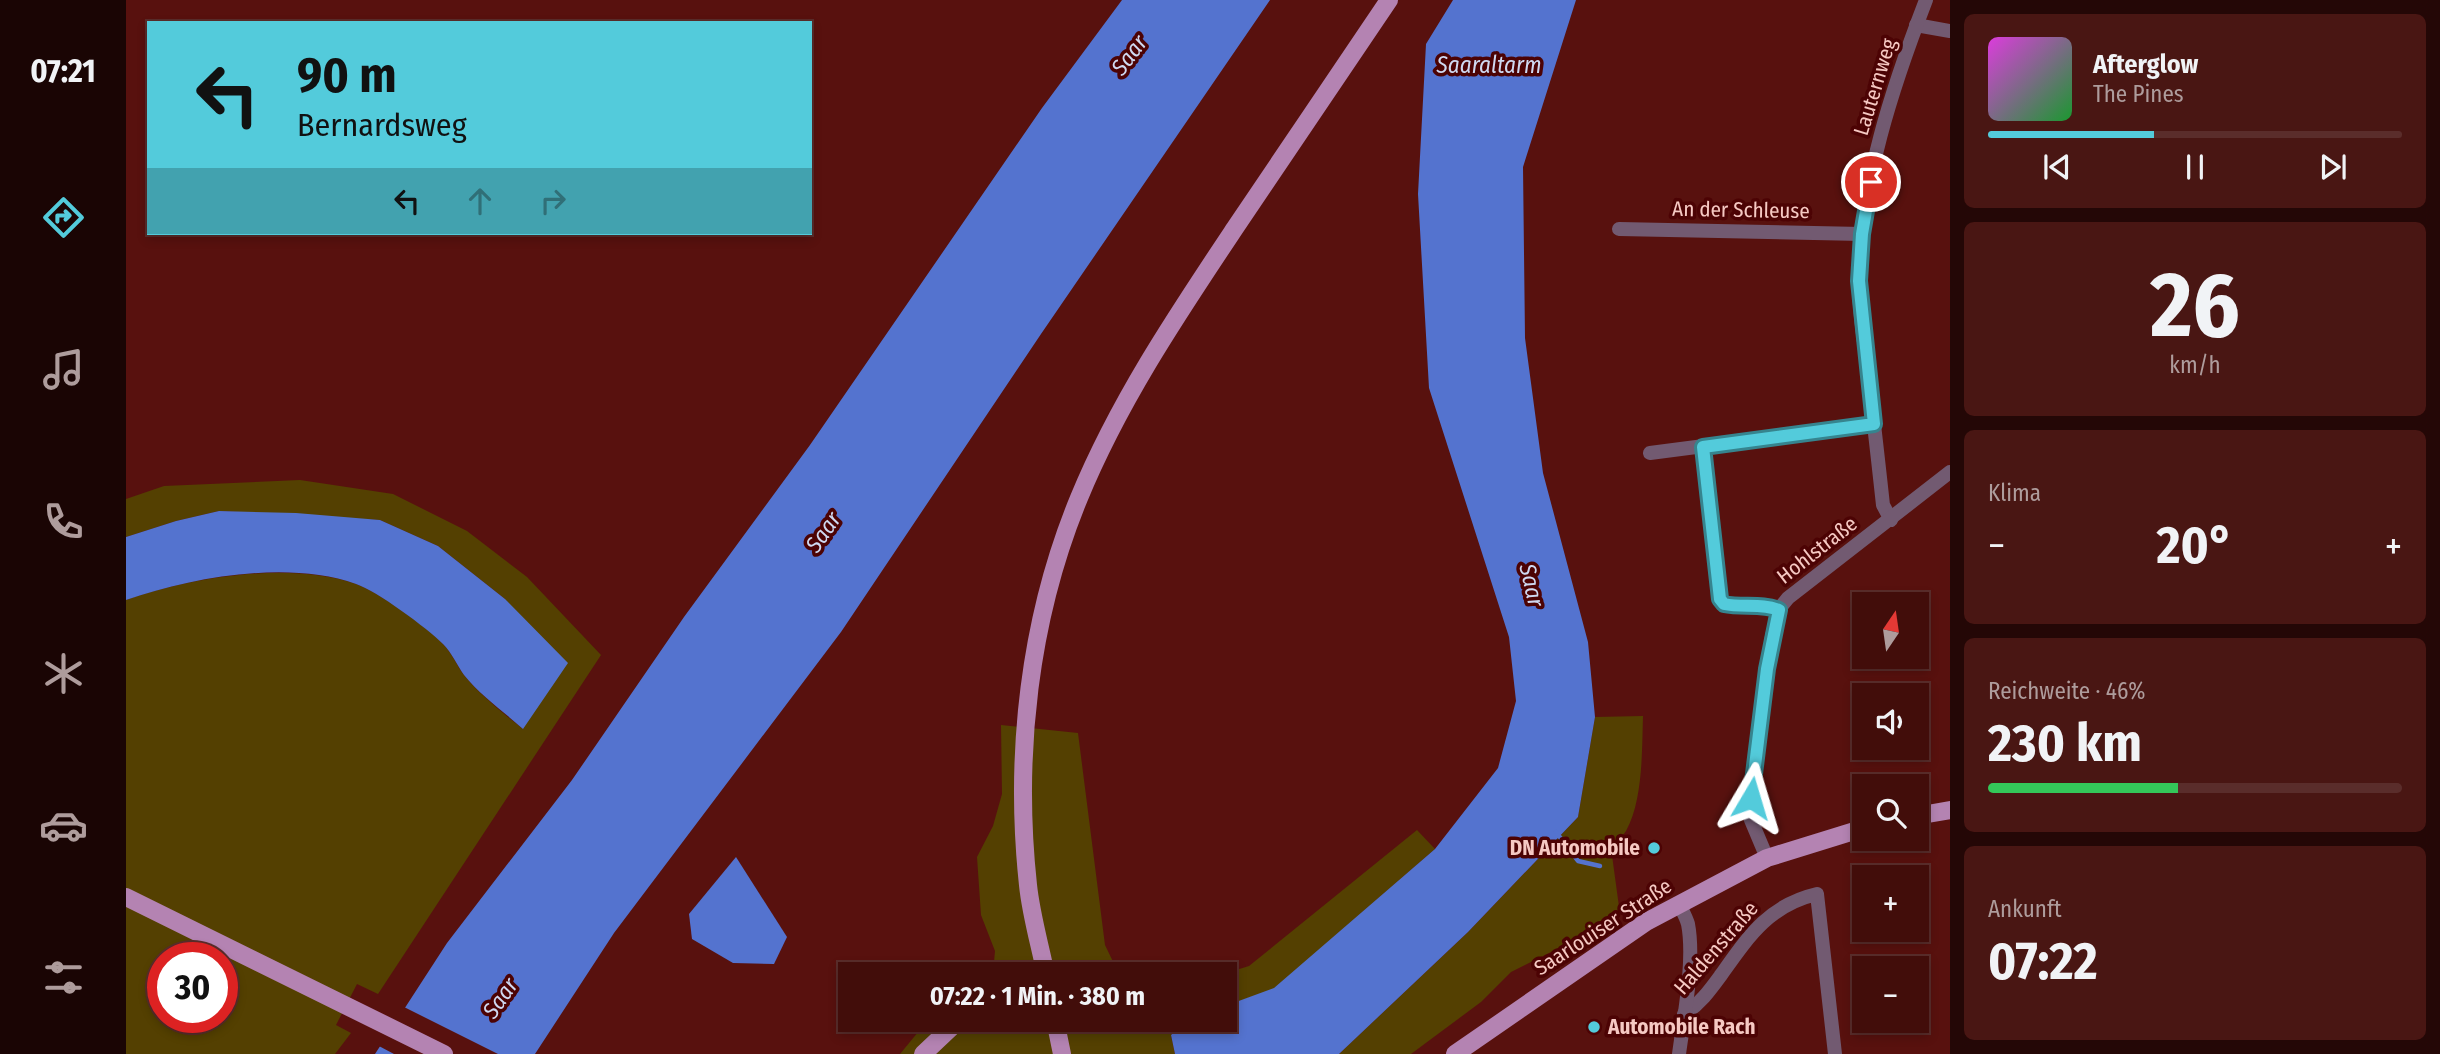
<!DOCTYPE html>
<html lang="de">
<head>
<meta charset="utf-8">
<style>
	body { margin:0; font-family:"Fira Sans Condensed",sans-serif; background:#491613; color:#f1f3f6; height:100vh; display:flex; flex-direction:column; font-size:26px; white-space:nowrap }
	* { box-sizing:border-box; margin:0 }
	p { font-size:23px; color:#ae9c9c }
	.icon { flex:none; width:38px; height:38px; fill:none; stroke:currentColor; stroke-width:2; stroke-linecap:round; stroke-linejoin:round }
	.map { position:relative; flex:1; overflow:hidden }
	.panel { display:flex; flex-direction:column; gap:14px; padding:14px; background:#240706; width:490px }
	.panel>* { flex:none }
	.banner { position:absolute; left:21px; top:21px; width:665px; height:214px; border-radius:0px; box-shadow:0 4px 10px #0003,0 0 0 2px #5a2d2b; background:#53cbdb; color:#111; overflow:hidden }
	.needle { width:46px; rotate:13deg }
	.tools { position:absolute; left:1726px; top:592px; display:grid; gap:14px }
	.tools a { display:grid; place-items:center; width:77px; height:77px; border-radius:0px; background:#420d0a; box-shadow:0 4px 10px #0003,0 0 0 2px #5a2d2b; font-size:35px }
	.speed { position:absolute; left:21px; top:942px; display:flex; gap:14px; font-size:35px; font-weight:700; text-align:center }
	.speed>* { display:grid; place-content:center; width:91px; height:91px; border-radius:50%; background:#420d0a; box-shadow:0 4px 10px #0003,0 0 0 2px #5a2d2b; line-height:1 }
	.speed .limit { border:10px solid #d22; background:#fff; color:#111 }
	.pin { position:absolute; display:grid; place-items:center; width:60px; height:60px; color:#fff; margin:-30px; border:4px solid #fff; border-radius:50%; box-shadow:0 2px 7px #0007 }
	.me { position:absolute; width:77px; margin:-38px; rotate:7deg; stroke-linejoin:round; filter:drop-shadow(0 0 5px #0008) }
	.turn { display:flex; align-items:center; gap:24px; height:147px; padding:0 35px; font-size:32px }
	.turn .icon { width:91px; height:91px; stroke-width:2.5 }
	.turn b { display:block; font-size:49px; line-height:60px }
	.lanes { display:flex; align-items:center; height:66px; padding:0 35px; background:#0003; justify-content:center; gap:35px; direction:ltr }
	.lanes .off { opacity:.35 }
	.big { font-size:52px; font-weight:700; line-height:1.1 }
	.panel .card { flex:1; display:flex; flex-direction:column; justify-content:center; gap:10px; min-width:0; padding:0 24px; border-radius:10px; background:#491613 }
	.panel .dial { align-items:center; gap:0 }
	.dial b { font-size:91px; line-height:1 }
	.song { display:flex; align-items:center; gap:21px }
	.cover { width:84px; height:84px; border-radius:10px; background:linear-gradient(135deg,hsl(300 70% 55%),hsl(130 70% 35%)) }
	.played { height:7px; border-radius:4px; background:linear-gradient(90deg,#53cbdb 40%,#5a2d2b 40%) }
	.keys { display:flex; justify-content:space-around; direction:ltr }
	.heat { display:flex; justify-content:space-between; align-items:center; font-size:38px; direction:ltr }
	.charge { height:10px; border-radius:5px; background:linear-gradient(90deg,#34c759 46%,#5a2d2b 0) }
	.trip { position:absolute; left:712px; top:962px; width:399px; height:70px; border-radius:0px; background:#420d0a; box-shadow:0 4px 10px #0003,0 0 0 2px #5a2d2b; font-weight:700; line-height:70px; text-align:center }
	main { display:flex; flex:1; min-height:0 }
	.menu { display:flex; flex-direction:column; width:126px; justify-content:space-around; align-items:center; background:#1a0504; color:#ae9c9c }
	.menu .icon { width:49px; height:49px }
	.menu .on { color:#53cbdb }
	.menu b { font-size:32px; color:#f1f3f6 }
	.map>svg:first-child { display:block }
	.green { fill:#544001; fill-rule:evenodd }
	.water { fill:#5473cf }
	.pier { fill:#58110e }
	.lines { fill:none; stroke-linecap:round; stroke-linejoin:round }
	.stream { stroke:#5473cf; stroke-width:4.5 }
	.minor { stroke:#725a71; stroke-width:14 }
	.major { stroke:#b483b2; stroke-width:18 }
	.route-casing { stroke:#36848e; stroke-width:18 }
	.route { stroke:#53cbdb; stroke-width:12 }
	.poi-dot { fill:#53cbdb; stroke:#4c0304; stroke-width:2.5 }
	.labels { text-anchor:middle; stroke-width:7; stroke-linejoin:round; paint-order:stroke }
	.street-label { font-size:21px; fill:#f6c9c3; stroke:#4c0304 }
	.poi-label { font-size:21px; font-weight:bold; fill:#f6c9c3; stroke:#4c0304; text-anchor:end }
	.water-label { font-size:23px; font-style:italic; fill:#cfd9f1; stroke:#4c0304 }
</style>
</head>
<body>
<main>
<nav class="menu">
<b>07:21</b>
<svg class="icon on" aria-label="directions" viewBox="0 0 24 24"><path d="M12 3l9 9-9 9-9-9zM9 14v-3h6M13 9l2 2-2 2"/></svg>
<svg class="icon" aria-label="music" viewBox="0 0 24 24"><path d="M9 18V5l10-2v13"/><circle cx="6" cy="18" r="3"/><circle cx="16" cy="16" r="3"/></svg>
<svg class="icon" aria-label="phone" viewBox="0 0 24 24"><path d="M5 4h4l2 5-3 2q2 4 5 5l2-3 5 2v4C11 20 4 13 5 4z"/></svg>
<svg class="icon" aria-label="climate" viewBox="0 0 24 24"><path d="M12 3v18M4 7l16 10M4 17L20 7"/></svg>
<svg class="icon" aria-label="car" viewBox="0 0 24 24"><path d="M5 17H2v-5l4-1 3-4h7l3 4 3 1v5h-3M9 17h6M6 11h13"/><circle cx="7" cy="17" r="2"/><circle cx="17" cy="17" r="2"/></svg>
<svg class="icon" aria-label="filters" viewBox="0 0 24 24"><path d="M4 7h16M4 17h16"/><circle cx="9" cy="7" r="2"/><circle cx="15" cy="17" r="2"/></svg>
</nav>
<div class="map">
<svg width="1824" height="1054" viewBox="0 0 1824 1054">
	<rect width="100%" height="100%" fill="#58110e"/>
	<g class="green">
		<path d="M174,480l93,14 74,37 60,46 74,78 -223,339 -21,-10 -21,41 15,8 -16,21h-209v-454c65,-23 164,-39 230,-16 21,7 72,44 87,60 9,9 14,22 21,31 13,17 42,41 59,54l-18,-130 -67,-53 -58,-26 -161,-9 -43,10 -50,16v-38l38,-13zM37,957h59v60h-59z"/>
		<path d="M1517,716c-1,34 0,85 -17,115 -4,6 -10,12 -15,17l9,66 -11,9 -98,49 -30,30 -70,52h-72l129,-122 110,-115 17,-100z"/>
		<polygon points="875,725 952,733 979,945 992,972 1001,975 861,975 868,962 869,951 855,915 851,857 867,826 876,794"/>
		<polygon points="1291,830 1309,849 1148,989 1099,1006 1099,975 1094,975 1123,966"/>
		<polygon points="802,1020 1062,1020 1045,1035 1049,1054 774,1054"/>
	</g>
	<g class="water">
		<polygon points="996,0 1144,0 915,334 715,632 488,933 409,1054 249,1054 321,943 446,780 558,617 684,445 916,108"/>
		<polygon points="1327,0 1450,0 1397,167 1399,338 1417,473 1462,642 1469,717 1452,817 1342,932 1213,1054 1049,1054 1045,1035 1062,1020 1099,1020 1099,1006 1148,988 1309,849 1372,768 1390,701 1383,637 1303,388 1292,194 1300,44"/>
		<path d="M93,511l77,2 84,7 58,26 67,53 63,64 -45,66c-19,-17 -43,-34 -59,-54 -7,-10 -12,-22 -21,-31 -16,-16 -66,-53 -87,-60 -68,-24 -163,-7 -230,16v-63l50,-16z"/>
		<polygon points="610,857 661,937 648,964 607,963 566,939 563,914"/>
	</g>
	<polygon class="pier" points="276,1006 372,1054 268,1054 251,1045"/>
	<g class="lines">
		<polyline class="stream" points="1430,832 1452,861 1474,866"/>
		<g class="minor">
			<polyline points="1790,25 1824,31"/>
			<polyline points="1493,229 1736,234"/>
			<path d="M1578,447l16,152 4,5c18,4 38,-1 55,5"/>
			<polyline points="1524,453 1748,424"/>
			<path d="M1765,520l-8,-15c-5,-46 -10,-92 -16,-138 -3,-29 -9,-60 -8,-89 2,-96 33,-190 67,-278"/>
			<polyline points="1641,858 1625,820 1625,798 1646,636 1653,609 1662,598 1824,472"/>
			<path d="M1558,1014c16,-10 26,-24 37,-39 27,-38 48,-70 96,-81l18,160"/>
			<path d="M1553,1054c5,-37 16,-94 9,-130 -2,-7 -6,-14 -9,-20"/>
		</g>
		<g class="major">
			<polyline points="1790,816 1824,810"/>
			<polyline points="0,897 318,1054"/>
			<path d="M920,975c-6,-30 -15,-60 -18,-90 -14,-130 1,-266 51,-387 40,-97 98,-183 156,-270 51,-76 103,-152 154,-228"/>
			<polyline points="929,1020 936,1054"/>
			<polyline points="797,1054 833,1020"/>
			<polyline points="1329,1054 1520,922 1641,858 1738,828"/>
		</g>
	</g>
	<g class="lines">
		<defs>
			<path id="route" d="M1625,798l16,-129 12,-59c-17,-7 -37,-2 -55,-6l-4,-5 -17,-152 171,-23 -15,-143 3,-47 9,-52"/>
		</defs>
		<use href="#route" class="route-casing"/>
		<use href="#route" class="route"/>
	</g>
	<g class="poi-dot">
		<circle cx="1528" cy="848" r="7"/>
		<circle cx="1468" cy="1027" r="7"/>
	</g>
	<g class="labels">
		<g class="street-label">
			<text transform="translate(1749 87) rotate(-73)" y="7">Lauternweg</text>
			<text transform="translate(1615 210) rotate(1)" y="7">An der Schleuse</text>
			<text transform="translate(1691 550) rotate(-38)" y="7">Hohlstraße</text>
			<text transform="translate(1477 927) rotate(-33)" y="7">Saarlouiser Straße</text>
			<text transform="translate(1590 948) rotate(-49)" y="7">Haldenstraße</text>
		</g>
		<g class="poi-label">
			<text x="1514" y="855">DN Automobile</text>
			<text x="1482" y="1034" text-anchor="start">Automobile Rach</text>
		</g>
		<g class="water-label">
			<text transform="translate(1003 55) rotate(-53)" y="8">Saar</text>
			<text x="1363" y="73">Saaraltarm</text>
			<text transform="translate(697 532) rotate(-55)" y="8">Saar</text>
			<text transform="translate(1406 585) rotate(77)" y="8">Saar</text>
			<text transform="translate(374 998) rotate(-55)" y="8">Saar</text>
		</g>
	</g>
</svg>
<div class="tools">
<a><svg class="needle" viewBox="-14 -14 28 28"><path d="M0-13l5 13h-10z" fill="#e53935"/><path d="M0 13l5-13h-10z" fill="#ae9c9c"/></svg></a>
<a><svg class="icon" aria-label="sound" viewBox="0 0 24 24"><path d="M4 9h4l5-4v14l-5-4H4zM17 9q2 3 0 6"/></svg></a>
<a><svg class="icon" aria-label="search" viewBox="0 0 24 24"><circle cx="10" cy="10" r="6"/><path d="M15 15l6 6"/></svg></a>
<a>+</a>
<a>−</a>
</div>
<div class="speed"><div class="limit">30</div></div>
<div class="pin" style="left:1745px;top:182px;background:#d93025"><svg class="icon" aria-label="arrive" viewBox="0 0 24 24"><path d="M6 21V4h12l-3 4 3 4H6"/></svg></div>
<svg class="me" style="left:1625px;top:798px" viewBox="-20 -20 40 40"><path d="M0-17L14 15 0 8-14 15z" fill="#53cbdb" stroke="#fff" stroke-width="4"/></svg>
<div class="trip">07:22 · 1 Min. · 380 m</div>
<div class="banner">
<div class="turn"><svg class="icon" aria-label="left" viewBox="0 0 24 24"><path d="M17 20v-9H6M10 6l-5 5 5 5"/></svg><div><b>90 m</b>Bernardsweg</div></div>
<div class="lanes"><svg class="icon" aria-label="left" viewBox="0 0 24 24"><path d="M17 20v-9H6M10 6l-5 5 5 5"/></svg><svg class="icon off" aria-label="ahead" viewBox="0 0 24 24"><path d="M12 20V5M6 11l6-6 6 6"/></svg><svg class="icon off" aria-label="right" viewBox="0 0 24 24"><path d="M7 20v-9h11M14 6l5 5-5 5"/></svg></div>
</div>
</div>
<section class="panel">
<div class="card">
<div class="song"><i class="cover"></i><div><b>Afterglow</b><p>The Pines</p></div></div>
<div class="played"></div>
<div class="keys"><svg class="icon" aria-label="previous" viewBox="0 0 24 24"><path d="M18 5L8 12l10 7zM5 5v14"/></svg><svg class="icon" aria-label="pause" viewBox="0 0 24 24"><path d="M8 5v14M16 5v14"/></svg><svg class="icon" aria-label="next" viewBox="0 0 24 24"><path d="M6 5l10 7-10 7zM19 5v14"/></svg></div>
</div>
<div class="card dial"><b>26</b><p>km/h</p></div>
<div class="card"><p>Klima</p>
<div class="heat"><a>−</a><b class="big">20°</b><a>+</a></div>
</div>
<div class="card"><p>Reichweite · 46%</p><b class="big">230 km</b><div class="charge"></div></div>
<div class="card"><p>Ankunft</p><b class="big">07:22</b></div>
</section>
</main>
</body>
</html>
